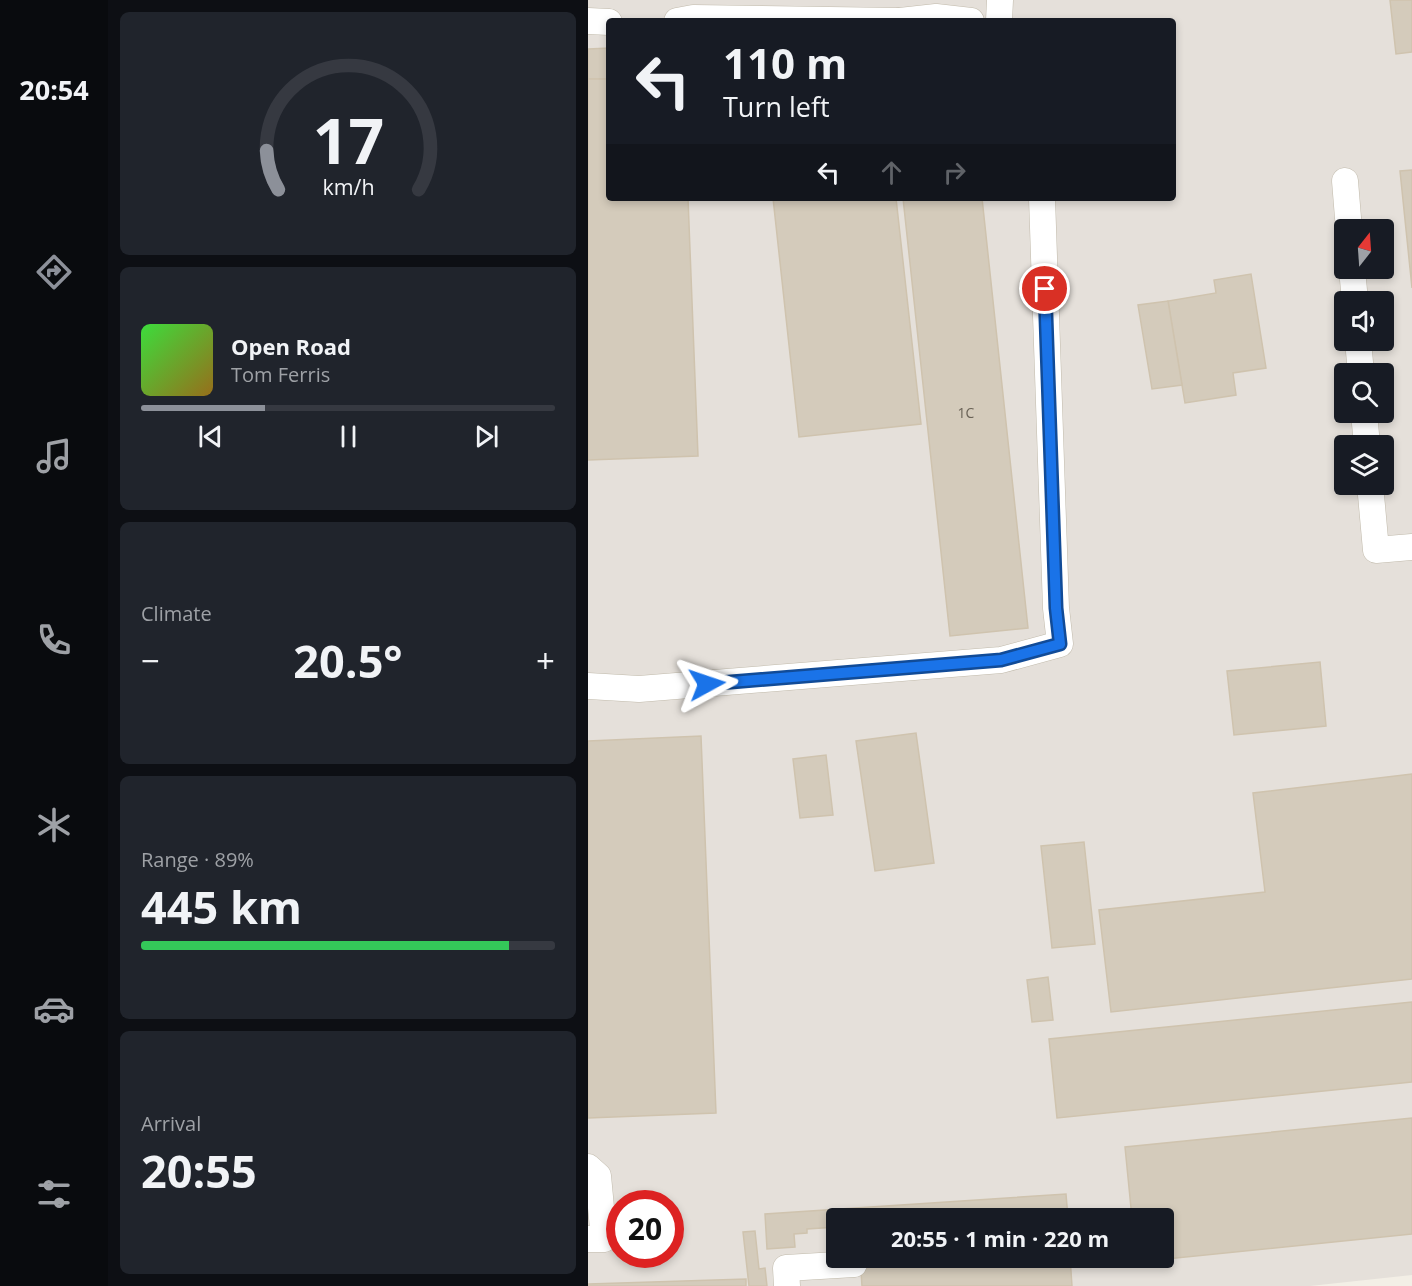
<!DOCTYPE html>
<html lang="en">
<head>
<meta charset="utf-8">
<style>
	body { margin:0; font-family:"Open Sans",sans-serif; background:#20242c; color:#f1f3f6; height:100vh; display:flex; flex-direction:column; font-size:22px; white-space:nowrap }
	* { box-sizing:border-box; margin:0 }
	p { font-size:20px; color:#9ea1a6 }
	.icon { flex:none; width:33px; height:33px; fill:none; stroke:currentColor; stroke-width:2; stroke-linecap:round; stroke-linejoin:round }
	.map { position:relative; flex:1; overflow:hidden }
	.details { display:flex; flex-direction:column; gap:12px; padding:12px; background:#0d0f14; width:480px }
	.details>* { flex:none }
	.top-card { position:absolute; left:18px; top:18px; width:570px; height:183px; border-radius:6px; box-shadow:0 3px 9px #0003; background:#171b24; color:#f1f3f6; overflow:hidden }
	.needle { width:39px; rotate:17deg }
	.fabs { position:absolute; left:746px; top:219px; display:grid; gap:12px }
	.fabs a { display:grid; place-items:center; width:60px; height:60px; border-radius:6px; background:#171b24; box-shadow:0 3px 9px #0003; font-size:30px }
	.speed { position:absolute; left:18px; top:1190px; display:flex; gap:12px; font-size:30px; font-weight:700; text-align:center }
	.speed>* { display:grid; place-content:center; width:78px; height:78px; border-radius:50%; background:#171b24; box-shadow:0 3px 9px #0003; line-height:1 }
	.speed .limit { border:9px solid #d22; background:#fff; color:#111 }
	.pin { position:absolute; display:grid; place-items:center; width:51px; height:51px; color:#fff; margin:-26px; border:3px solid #fff; border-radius:50%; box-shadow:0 2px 6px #0007 }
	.me { position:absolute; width:66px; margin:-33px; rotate:85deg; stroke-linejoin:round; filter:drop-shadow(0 0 4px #0008) }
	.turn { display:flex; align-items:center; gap:21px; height:126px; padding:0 18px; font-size:27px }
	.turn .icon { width:78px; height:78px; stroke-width:2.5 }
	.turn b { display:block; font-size:42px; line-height:51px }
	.lanes { display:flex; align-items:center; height:57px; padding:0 18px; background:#0003; justify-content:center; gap:30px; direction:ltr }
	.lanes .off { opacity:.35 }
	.big { font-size:45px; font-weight:700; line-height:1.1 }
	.details .tile { flex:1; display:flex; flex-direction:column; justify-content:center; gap:9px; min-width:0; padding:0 21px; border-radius:9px; background:#20242c }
	.details .dial { align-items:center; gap:0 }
	.dial svg { height:156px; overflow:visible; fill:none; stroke:#363941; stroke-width:7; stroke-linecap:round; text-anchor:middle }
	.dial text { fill:#f1f3f6; stroke:none }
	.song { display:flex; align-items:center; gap:18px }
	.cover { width:72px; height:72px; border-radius:9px; background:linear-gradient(135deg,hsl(120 70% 55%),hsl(40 70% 35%)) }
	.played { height:6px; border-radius:3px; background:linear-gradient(90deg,#8c9099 30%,#363941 30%) }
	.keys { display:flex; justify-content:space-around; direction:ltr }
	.heat { display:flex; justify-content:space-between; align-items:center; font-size:33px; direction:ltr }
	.charge { height:9px; border-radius:4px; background:linear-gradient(90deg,#34c759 89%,#363941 0) }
	.trip { position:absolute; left:238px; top:1208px; width:348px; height:60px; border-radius:6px; background:#171b24; box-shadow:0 3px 9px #0003; font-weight:700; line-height:60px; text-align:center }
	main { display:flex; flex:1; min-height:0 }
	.tabs { display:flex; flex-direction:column; width:108px; justify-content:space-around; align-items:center; background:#090b0e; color:#9ea1a6 }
	.tabs .icon { width:42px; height:42px }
	.tabs .current { color:#8c9099 }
	.tabs b { font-size:27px; color:#f1f3f6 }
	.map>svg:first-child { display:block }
	.industrial { fill:#e5e0da; fill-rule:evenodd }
	.building { fill:#d4cbbb; stroke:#cfc3ae; stroke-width:1.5 }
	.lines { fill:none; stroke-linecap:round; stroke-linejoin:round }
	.minor-casing { stroke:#c1baab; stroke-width:27 }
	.minor { stroke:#fff; stroke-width:26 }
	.route-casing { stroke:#114b97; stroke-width:15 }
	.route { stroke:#1a73e8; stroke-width:10 }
	.labels { text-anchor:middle; stroke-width:4.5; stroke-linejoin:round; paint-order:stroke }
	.number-label { font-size:14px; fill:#696256 }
</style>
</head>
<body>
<main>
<nav class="tabs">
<b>20:54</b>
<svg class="icon current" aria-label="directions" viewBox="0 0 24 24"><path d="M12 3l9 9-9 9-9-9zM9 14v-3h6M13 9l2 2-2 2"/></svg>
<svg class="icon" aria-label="music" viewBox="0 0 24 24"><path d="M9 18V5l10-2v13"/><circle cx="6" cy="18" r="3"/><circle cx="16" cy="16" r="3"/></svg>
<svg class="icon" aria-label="phone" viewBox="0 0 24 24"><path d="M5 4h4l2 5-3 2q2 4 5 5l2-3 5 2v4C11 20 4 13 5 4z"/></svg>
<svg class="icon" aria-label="climate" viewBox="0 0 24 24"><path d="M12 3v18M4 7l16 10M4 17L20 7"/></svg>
<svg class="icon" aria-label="car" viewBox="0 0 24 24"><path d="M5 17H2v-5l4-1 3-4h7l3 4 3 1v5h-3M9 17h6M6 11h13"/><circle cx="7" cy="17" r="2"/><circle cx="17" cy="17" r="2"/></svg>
<svg class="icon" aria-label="filters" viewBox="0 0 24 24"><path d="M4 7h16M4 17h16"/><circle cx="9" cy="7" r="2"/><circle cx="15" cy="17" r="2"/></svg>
</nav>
<section class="details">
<div class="tile dial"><svg viewBox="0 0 100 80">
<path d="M14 69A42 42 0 1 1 86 69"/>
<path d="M14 69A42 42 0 0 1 8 49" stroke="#8c9099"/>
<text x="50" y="56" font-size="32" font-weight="700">17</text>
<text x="50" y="72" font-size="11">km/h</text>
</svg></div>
<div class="tile">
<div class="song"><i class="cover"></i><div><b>Open Road</b><p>Tom Ferris</p></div></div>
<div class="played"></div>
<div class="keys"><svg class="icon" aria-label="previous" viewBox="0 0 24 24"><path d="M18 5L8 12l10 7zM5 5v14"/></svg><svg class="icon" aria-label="pause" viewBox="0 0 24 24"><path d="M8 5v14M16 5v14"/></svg><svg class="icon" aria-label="next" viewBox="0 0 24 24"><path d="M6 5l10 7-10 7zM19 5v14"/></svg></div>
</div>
<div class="tile"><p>Climate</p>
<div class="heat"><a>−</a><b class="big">20.5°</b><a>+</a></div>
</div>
<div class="tile"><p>Range · 89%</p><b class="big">445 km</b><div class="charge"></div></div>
<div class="tile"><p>Arrival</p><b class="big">20:55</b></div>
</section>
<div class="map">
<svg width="824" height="1286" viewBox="0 0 824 1286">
	<rect width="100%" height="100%" fill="#f3efe6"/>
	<path class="industrial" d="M0,0h824v1275l-102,11h-722zM21,21h564v177h-564zM756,230h39v38h-39zM756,302h39v38h-39zM756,374h39v38h-39zM756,446h39v38h-39zM32,1203h50v51h-50zM249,1218h327v39h-327z"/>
	<g class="building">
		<polygon points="802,0 824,0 824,52 808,54"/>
		<polygon points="21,48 21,79 0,79 0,49"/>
		<polygon points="0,79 21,79 21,198 100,198 110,456 0,460"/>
		<polygon points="824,170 824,288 812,171"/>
		<polygon points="185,198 308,198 333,424 211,437"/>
		<polygon points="315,198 394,198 440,628 362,636"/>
		<polygon points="663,274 678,368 645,373 648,395 597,403 580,301 628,293 626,280"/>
		<polygon points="580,301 594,385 564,389 550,305"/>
		<polygon points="732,662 738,726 646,735 639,671"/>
		<polygon points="328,733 346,863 287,871 268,741"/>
		<polygon points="113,736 128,1113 0,1118 0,741"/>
		<polygon points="238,755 245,815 212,818 205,759"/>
		<polygon points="824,774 824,979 523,1012 511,910 677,892 665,793"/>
		<polygon points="496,842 507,944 464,948 453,846"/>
		<polygon points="460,977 465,1020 444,1022 439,980"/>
		<polygon points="824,1002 824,1082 469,1118 461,1039"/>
		<polygon points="824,1118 824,1234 549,1262 548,1257 576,1257 576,1218 544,1218 537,1147"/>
		<polygon points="478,1194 480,1218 249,1218 249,1227 219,1229 219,1233 206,1234 207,1247 179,1249 177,1214"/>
		<polygon points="167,1231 171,1269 177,1268 179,1286 161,1286 155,1232"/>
		<polygon points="272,1257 482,1257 484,1286 274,1286"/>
		<polygon points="158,1279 158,1286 0,1286 0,1284"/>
	</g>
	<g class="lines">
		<defs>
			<g id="minor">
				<polyline points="0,21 21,22"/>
				<polyline points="89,21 105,18 309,21"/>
				<polyline points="312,21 348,17 383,21"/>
				<polyline points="411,21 412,0"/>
				<polyline points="757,181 761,230"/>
				<polyline points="764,268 767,302"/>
				<polyline points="770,340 773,374"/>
				<polyline points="776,412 779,446"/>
				<polyline points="782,484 788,550 824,547"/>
				<polyline points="0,686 51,689 413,660 472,644 468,608 454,198"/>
				<polyline points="0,1167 10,1176 16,1239 0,1239"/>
				<polyline points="199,1286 198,1268 266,1264"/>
			</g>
		</defs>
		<use href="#minor" class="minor-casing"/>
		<use href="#minor" class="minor"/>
	</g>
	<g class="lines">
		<defs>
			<polyline id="route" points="119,684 413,660 472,644 468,608 457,289"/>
		</defs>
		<use href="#route" class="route-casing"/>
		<use href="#route" class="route"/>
	</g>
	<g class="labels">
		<g class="number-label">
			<text x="378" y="418">1С</text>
		</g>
	</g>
</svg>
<div class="fabs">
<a><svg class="needle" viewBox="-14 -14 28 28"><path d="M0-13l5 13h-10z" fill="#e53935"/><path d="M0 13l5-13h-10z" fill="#9ea1a6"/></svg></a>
<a><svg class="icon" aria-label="sound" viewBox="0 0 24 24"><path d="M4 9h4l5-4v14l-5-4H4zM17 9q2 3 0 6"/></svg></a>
<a><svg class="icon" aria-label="search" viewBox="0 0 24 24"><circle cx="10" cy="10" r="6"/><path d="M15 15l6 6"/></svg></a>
<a><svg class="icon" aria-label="layers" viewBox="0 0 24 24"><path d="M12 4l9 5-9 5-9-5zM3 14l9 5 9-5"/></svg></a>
</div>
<div class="speed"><div class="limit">20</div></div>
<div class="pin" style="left:457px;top:289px;background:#d93025"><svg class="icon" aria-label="arrive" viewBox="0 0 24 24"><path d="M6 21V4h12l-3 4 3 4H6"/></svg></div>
<svg class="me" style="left:119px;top:684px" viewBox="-20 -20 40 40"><path d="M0-17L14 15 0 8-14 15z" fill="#1a73e8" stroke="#fff" stroke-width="4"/></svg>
<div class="trip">20:55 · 1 min · 220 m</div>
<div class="top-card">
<div class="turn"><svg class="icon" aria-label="left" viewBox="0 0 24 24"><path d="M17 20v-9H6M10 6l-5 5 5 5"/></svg><div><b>110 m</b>Turn left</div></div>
<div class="lanes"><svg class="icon" aria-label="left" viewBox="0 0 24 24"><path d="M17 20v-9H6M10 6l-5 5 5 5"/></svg><svg class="icon off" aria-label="ahead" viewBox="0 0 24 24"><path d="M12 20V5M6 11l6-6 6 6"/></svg><svg class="icon off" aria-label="right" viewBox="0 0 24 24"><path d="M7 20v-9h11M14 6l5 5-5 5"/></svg></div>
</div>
</div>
</main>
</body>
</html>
